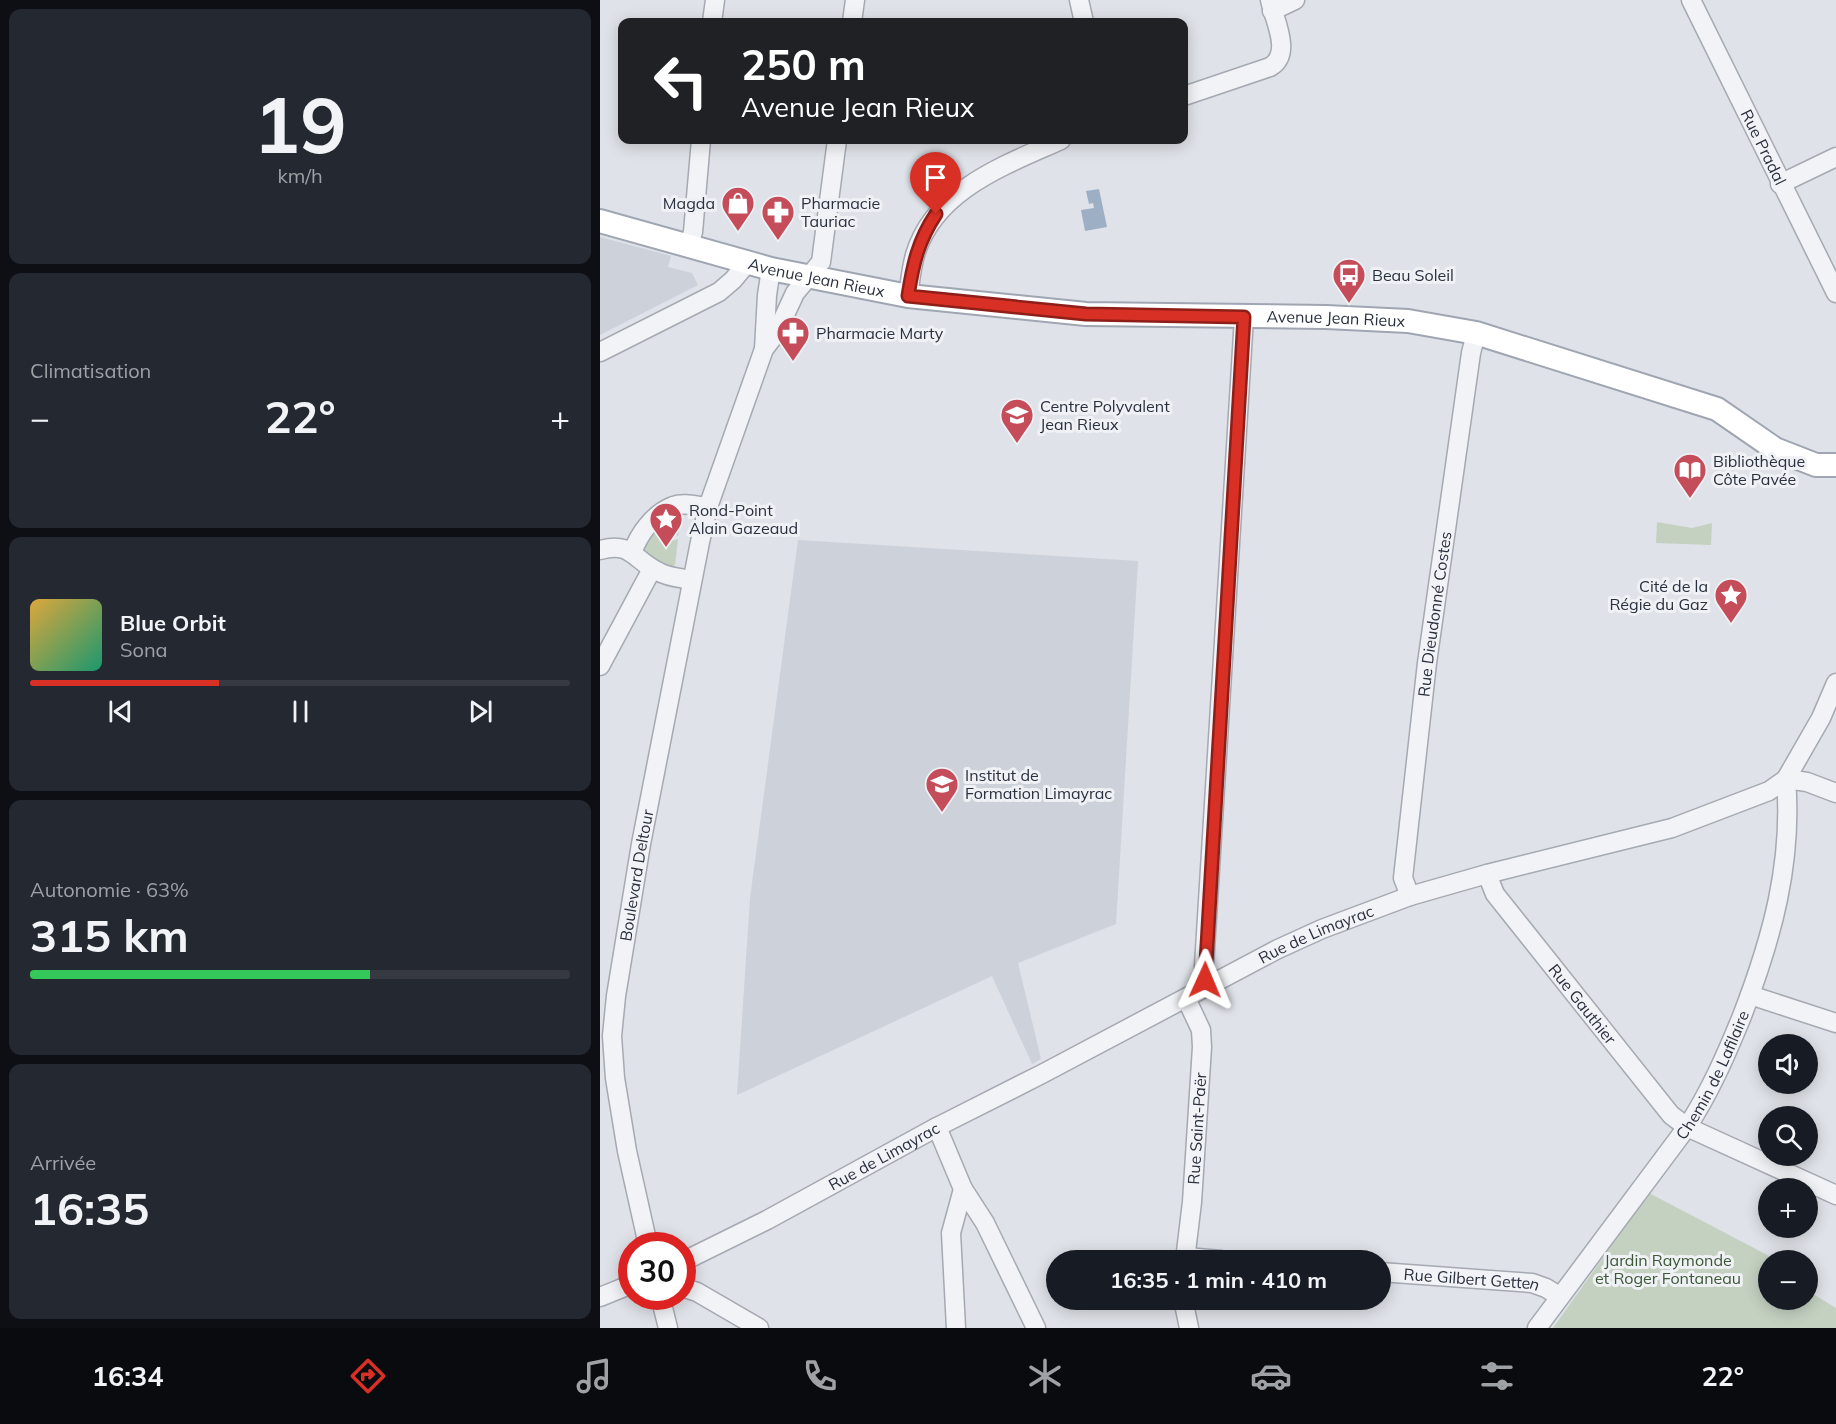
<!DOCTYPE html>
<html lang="fr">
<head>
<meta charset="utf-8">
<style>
	body { margin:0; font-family:Mulish,sans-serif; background:#242831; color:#f1f3f6; height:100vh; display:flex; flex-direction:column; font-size:22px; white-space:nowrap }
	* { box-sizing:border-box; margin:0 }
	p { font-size:20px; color:#9ea1a6 }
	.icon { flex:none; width:33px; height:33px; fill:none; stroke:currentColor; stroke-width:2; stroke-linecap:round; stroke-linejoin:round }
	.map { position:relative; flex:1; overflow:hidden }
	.side { display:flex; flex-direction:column; gap:9px; padding:9px; background:#0d0f14; width:600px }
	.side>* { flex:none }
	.hud { position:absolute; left:18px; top:18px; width:570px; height:126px; border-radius:12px; box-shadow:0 3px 15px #0003; background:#202124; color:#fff; overflow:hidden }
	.buttons { position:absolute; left:1158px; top:1034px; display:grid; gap:12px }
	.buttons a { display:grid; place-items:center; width:60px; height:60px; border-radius:50%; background:#171b24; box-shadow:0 3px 15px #0003; font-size:30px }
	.speed { position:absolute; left:18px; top:1232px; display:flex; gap:12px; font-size:30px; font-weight:700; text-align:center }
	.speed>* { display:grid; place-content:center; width:78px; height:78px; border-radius:50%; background:#171b24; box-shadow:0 3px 15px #0003; line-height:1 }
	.speed .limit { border:9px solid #d22; background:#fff; color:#111 }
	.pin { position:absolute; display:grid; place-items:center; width:51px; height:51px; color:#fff; margin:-62px -26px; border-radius:50% 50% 50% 0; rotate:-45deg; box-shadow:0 0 6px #0007 }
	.pin .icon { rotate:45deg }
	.me { position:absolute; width:66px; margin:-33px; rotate:1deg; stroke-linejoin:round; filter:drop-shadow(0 0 4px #0008) }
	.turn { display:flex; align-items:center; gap:21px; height:126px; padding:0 24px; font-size:27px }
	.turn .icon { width:78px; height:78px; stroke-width:2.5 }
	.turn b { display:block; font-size:42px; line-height:51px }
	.big { font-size:45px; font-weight:700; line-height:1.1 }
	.side .card { flex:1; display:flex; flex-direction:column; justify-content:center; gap:9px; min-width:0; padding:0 21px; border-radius:12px; background:#242831 }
	.side .dial { align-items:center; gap:0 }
	.dial b { font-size:78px; line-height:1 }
	.song { display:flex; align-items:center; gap:18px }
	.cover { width:72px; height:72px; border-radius:9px; background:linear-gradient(135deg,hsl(40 70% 55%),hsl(160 70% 35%)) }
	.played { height:6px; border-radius:3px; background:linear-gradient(90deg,#d93025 35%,#363941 35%) }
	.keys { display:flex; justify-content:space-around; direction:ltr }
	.heat { display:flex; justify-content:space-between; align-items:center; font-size:33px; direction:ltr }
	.charge { height:9px; border-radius:4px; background:linear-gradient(90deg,#34c759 63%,#363941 0) }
	.trip { position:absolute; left:446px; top:1250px; width:345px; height:60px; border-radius:30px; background:#171b24; box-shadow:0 3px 15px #0003; font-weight:700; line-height:60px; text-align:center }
	.menu { display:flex; height:96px; justify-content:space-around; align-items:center; background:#090b0e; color:#9ea1a6 }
	.menu .icon { width:42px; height:42px }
	.menu .selected { color:#d93025 }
	.menu b { font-size:27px; color:#f1f3f6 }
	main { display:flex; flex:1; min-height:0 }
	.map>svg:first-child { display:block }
	.built { fill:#cdd1d9 }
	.green { fill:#c4d1c1 }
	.water { fill:#9cafc5 }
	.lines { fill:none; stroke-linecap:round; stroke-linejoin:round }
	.minor-casing { stroke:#a5a9b2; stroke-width:21 }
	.major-casing { stroke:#9fa6b2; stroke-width:26 }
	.minor { stroke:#f2f3f6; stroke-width:18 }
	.major { stroke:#fff; stroke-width:22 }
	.route-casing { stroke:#8d1f18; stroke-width:15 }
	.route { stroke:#d93025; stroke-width:10 }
	.labels { text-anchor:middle; stroke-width:6; stroke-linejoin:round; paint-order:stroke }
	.street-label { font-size:16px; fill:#29303e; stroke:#eff1f5 }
	.poi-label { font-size:16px; fill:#29303e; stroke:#eff1f5; text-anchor:start }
	.park-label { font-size:16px; fill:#3c5837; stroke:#eff1f5 }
</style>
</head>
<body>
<main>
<section class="side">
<div class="card dial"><b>19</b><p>km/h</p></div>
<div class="card"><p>Climatisation</p>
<div class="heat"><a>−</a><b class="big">22°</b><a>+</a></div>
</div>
<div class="card">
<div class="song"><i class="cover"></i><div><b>Blue Orbit</b><p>Sona</p></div></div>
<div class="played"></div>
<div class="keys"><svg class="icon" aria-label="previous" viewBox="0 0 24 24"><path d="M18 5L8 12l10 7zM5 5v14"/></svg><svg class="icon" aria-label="pause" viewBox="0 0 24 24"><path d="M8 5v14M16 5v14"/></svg><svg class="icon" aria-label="next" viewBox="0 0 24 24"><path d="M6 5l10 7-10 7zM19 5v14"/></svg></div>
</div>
<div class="card"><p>Autonomie · 63%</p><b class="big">315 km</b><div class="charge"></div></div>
<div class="card"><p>Arrivée</p><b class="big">16:35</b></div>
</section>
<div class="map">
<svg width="1236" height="1328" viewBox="0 0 1236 1328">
	<rect width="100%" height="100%" fill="#dfe2e8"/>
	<g class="built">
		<polygon points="0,237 71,256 68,267 92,273 98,285 0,335"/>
		<polygon points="198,540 538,561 516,924 418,963 441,1059 432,1064 392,976 137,1095 150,898"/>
	</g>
	<g class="green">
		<path d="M78,514h3l-3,22 -6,-4 -5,3v3l4,3 7,-2 -3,26 -3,1c-7,-2 -17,-4 -22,-9 -18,-15 17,-37 28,-43z"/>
		<polygon points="1057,522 1092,528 1112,523 1111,545 1056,543"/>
		<polygon points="1049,1193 1173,1258 1168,1260 1168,1299 1208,1299 1208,1291 1236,1308 1236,1328 953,1328"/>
	</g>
	<polygon class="water" points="499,189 507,227 485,231 481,210 494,208 493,203 489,204 486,191"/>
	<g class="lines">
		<defs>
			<g id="minor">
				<polyline points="479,0 484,22"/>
				<path id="s1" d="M1091,0l145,293"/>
				<polyline points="672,11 695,0"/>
				<polyline points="112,22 115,0"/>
				<polyline points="252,22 255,0"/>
				<path d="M584,96l86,-29c23,-13 4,-47 0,-67"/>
				<polyline points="1180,184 1236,157"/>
				<polyline points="89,245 93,232 101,140"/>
				<path d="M308,296c2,-13 3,-27 7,-41 19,-65 90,-90 146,-115"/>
				<polyline points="164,349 167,295 171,269"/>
				<polyline points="0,352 119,292 133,280 148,262"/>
				<path d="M0,550c32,-9 33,10 59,22 9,5 22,6 32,8"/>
				<path d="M32,553c7,-19 21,-39 41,-47 11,-4 24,0 35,1"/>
				<polyline points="0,666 52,569"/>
				<polyline points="1186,779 1207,782 1236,793"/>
				<path id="s2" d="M887,874l8,20 176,221 16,12 149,68"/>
				<path id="s3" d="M810,896l-7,-18 24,-215 44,-310 5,-20"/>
				<polyline points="607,986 605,980 604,966 644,317"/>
				<polyline points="1150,995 1236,1023"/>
				<polyline points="337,1127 363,1189 351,1233 356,1328"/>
				<polyline points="363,1189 385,1223 436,1328"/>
				<path id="s4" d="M48,1245l-21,-94 -12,-73 -3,-42 4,-40 25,-152 59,-302 8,-35 56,-158 13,-17 18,-39 26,-31 16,-122"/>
				<polyline points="586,1257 621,1260"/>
				<path id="s5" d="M585,1260l7,-58 10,-155 -1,-17 -15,-32"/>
				<path id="s6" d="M82,1262l85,-42 170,-93 105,-53 236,-125 44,-20 88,-33 77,-22 185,-46 97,-37 17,-12 35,-61 15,-35"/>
				<path id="s7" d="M780,1272l152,11 14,5 13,8"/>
				<polyline points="82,1287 97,1292 159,1328"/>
				<polyline points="60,1296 68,1328"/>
				<polyline points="0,1297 32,1284"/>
				<polyline points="583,1299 589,1328"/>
				<path id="s8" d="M937,1328l150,-201c23,-35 39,-72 55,-111 30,-78 51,-153 44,-237"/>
			</g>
			<g id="major">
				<path id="s9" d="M0,221l171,48 137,27 178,18 240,3 82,4 68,12 241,76 58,40 41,16h20"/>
			</g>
		</defs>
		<use href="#minor" class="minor-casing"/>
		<use href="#major" class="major-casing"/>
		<use href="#minor" class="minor"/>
		<use href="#major" class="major"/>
	</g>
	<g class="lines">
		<defs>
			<path id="route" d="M336,214c-18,27 -23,50 -28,82l178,18 158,3 -39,663"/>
		</defs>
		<use href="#route" class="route-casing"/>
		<use href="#route" class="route"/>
	</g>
	<defs>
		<symbol id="shop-pin" viewBox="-11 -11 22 30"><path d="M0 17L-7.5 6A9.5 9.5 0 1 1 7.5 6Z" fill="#c54c59" stroke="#eff1f5"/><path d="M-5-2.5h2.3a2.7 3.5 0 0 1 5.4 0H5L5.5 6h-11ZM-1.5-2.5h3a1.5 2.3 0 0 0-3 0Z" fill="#fff"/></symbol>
		<symbol id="pharmacy-pin" viewBox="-11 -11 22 30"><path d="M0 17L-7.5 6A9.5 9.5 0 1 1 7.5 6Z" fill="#c54c59" stroke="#eff1f5"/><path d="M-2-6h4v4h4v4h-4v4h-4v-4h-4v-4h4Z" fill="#fff"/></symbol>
		<symbol id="bus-pin" viewBox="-11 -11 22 30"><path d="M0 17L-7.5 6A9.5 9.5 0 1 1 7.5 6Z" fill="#c54c59" stroke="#eff1f5"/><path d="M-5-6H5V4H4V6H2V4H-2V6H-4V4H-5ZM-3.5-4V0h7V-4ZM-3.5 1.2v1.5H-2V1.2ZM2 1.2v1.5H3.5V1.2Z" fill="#fff"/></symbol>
		<symbol id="school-pin" viewBox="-11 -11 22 30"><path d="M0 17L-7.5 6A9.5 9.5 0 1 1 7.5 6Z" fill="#c54c59" stroke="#eff1f5"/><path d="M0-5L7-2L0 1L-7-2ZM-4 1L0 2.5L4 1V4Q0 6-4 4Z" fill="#fff"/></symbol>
		<symbol id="library-pin" viewBox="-11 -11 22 30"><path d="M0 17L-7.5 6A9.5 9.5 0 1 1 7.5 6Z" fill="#c54c59" stroke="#eff1f5"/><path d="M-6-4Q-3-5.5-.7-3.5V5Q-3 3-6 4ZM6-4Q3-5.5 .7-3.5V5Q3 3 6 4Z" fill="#fff"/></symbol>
		<symbol id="sight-pin" viewBox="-11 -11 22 30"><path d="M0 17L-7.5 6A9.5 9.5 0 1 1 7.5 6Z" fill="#c54c59" stroke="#eff1f5"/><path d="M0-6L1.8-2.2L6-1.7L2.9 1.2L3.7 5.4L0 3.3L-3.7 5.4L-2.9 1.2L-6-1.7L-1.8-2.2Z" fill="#fff"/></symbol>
		<symbol id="university-pin" viewBox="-11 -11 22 30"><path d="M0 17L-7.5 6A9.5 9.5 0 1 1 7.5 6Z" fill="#c54c59" stroke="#eff1f5"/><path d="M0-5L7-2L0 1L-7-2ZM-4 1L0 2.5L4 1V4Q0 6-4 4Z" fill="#fff"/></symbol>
	</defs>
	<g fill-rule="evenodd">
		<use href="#shop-pin" x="119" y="184" width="38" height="52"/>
		<use href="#pharmacy-pin" x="159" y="193" width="38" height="52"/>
		<use href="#bus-pin" x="730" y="256" width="38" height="52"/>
		<use href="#pharmacy-pin" x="174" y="314" width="38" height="52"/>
		<use href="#school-pin" x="398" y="396" width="38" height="52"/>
		<use href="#library-pin" x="1071" y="451" width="38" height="52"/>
		<use href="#sight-pin" x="47" y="500" width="38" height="52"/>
		<use href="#sight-pin" x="1112" y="576" width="38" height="52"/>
		<use href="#university-pin" x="323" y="765" width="38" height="52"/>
	</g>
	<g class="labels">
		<g class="street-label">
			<text dy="6" stroke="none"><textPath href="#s1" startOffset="164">Rue Pradal</textPath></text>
			<text dy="6" stroke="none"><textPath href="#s9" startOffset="224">Avenue Jean Rieux</textPath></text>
			<text dy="6" stroke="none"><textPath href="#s9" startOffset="746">Avenue Jean Rieux</textPath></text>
			<text dy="6" stroke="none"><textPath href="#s3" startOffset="285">Rue Dieudonné Costes</textPath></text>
			<text dy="6" stroke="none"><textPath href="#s4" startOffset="375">Boulevard Deltour</textPath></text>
			<text dy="6" stroke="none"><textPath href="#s6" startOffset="714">Rue de Limayrac</textPath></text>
			<text dy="6" stroke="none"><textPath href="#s2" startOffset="162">Rue Gauthier</textPath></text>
			<text dy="6" stroke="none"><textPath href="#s8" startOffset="309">Chemin de Lafilaire</textPath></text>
			<text dy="6" stroke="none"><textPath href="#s5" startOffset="132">Rue Saint-Paër</textPath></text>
			<text dy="6" stroke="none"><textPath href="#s6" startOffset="228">Rue de Limayrac</textPath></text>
			<text dy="6" stroke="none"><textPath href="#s7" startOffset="92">Rue Gilbert Getten</textPath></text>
		</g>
		<g class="poi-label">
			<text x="115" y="209" text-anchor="end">Magda</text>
			<text x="201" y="209">Pharmacie<tspan x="201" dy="18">Tauriac</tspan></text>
			<text x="772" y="281">Beau Soleil</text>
			<text x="216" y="339">Pharmacie Marty</text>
			<text x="440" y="412">Centre Polyvalent<tspan x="440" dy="18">Jean Rieux</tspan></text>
			<text x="1113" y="467">Bibliothèque<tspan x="1113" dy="18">Côte Pavée</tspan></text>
			<text x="89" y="516">Rond-Point<tspan x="89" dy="18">Alain Gazeaud</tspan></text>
			<text x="1108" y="592" text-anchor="end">Cité de la<tspan x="1108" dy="18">Régie du Gaz</tspan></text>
			<text x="365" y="781">Institut de<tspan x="365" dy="18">Formation Limayrac</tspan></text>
		</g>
		<g class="park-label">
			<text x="1068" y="1266">Jardin Raymonde<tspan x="1068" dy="18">et Roger Fontaneau</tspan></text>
		</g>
	</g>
</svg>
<div class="buttons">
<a><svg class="icon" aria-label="sound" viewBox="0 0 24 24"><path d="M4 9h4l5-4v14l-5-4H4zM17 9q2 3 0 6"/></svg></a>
<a><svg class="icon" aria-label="search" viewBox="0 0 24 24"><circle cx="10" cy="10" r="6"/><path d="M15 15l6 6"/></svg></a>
<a>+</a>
<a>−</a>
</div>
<div class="speed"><div class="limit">30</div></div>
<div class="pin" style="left:336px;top:214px;background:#d93025"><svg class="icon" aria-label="arrive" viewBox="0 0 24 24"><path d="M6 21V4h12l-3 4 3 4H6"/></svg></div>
<svg class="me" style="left:605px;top:980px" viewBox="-20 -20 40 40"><path d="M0-17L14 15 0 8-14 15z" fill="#d93025" stroke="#fff" stroke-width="4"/></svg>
<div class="trip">16:35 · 1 min · 410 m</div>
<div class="hud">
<div class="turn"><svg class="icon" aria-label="left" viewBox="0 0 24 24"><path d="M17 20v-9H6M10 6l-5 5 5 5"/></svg><div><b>250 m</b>Avenue Jean Rieux</div></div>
</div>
</div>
</main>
<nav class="menu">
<b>16:34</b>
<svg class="icon selected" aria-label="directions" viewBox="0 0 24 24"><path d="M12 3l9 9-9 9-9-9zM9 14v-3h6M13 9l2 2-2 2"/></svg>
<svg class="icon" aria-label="music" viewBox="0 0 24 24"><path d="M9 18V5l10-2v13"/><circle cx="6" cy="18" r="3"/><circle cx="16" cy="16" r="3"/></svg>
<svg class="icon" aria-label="phone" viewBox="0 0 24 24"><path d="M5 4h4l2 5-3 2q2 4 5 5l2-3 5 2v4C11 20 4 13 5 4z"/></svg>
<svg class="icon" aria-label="climate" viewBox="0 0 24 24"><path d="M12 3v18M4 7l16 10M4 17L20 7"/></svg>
<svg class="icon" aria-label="car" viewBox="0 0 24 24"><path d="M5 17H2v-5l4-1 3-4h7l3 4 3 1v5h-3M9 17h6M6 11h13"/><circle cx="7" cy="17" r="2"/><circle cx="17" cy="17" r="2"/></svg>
<svg class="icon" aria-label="filters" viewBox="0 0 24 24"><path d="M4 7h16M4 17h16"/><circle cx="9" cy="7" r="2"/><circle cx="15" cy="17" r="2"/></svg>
<b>22°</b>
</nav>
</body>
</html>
